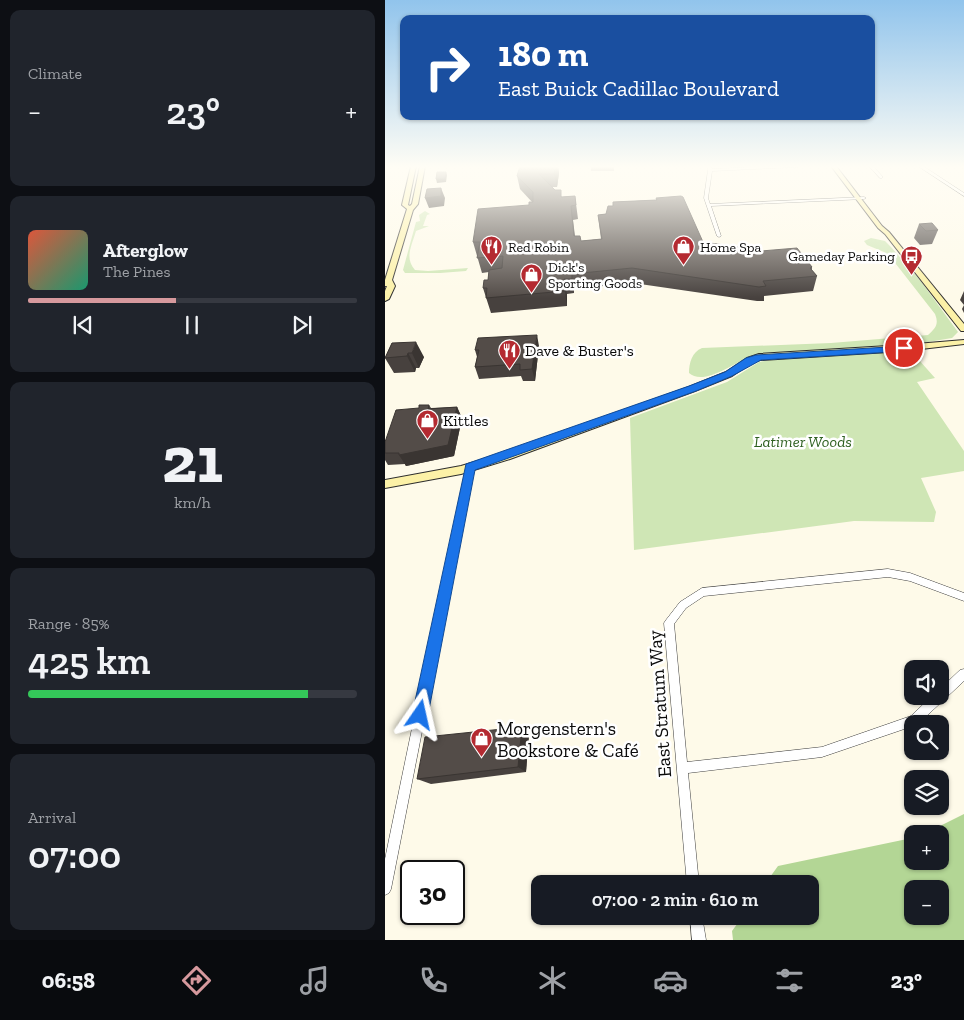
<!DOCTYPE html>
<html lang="en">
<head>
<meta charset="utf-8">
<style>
	body { margin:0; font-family:"Zilla Slab",serif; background:#20242c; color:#f1f3f6; height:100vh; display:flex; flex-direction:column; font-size:19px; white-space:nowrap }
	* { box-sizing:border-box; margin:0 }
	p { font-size:16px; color:#9ea1a6 }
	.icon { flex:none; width:28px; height:28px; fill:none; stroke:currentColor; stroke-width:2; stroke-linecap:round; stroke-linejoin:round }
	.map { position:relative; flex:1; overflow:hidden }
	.drawer { display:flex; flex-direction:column; gap:10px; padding:10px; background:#0d0f14; width:385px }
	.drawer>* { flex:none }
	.top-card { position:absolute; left:15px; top:15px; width:475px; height:105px; border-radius:10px; box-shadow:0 1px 4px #0004; background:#1a4fa0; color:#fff; overflow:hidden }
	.fabs { position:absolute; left:519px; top:660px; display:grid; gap:10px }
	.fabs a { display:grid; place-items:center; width:45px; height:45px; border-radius:10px; background:#171b24; box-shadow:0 1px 4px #0004; font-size:25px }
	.speed { position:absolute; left:15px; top:860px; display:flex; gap:10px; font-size:25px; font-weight:700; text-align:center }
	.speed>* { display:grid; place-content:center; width:65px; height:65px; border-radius:50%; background:#171b24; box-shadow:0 1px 4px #0004; line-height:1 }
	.speed .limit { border:2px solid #111; border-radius:8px; background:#fff; color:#111 }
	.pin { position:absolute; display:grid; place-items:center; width:42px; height:42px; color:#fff; margin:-21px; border:2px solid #fff; border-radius:50%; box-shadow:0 1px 5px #0007 }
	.me { position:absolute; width:55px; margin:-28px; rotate:11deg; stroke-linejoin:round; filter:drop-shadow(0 0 4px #0008) }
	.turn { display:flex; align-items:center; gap:18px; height:105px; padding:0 15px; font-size:22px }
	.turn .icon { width:65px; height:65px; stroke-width:2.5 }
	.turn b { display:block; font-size:35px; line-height:42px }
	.big { font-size:38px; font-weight:600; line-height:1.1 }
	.drawer .tile { flex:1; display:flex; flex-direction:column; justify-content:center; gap:8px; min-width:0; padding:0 18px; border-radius:10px; background:#20242c }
	.drawer .dial { align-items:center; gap:0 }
	.dial b { font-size:65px; line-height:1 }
	.song { display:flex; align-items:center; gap:15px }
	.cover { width:60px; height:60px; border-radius:8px; background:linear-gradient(135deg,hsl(10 70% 55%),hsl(160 70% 35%)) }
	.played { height:5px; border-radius:2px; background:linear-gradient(90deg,#d6999d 45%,#363941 45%) }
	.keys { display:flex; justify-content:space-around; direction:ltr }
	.heat { display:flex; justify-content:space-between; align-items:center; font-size:28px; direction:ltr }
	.charge { height:8px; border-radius:4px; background:linear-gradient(90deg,#34c759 85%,#363941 0) }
	.trip { position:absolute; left:146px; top:875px; width:288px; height:50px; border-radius:10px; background:#171b24; box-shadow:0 1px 4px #0004; font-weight:600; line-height:50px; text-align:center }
	.tabs { display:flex; height:80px; justify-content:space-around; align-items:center; background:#090b0e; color:#9ea1a6 }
	.tabs .icon { width:35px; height:35px }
	.tabs .on { color:#d6999d }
	.tabs b { font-size:22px; color:#f1f3f6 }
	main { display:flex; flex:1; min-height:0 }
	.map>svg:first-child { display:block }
	.green { fill:#cfe6b5 }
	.forest { fill:#b3d695; fill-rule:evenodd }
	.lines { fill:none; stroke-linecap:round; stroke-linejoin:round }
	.street-casing { stroke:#3e3e3e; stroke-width:1 }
	.secondary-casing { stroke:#2d2d2d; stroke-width:2 }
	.street { fill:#fff; fill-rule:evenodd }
	.secondary { fill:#fcf1a7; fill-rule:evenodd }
	.wall { fill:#47413e }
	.shaded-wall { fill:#3a3532 }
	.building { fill:#534c48; stroke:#3a3532 }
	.route { fill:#1a73e8; stroke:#114b97 }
	.labels { text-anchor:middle; stroke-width:5; stroke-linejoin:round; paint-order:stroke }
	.far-poi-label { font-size:14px; fill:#0b0b0b; stroke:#fff; text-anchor:start }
	.poi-label { font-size:16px; fill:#0b0b0b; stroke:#fff; text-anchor:start }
	.park-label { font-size:16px; font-style:italic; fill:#2d5f1f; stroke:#fff }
	.near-street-label { font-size:19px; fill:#0b0b0b; stroke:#fff }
	.near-poi-label { font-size:19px; fill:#0b0b0b; stroke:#fff; text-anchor:start }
</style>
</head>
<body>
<main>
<section class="drawer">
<div class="tile"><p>Climate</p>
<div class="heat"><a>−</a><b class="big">23°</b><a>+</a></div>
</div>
<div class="tile">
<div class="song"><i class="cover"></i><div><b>Afterglow</b><p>The Pines</p></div></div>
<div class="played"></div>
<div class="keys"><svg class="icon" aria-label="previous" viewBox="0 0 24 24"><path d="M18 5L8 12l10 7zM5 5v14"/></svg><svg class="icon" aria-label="pause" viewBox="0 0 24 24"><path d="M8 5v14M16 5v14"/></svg><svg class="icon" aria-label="next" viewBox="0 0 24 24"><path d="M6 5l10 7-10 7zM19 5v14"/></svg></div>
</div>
<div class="tile dial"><b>21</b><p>km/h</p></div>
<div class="tile"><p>Range · 85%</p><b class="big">425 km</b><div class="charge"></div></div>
<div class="tile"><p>Arrival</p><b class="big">07:00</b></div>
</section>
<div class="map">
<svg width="579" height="940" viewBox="0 0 579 940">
	<rect width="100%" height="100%" fill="#fefae9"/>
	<g class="green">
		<path d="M40,211l5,3 -3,1 -4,11h6l-13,5c-4,14 -12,27 -1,39l13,1 40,-3 -2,3 -26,2h-35l-2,-3 13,-48 4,-1 -1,-6z"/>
		<path d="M486,238l14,3 6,6 29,33 38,52 -6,6 -48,8 -138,7c-6,1 -13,3 -19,5 -14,6 -44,28 -58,15 0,-10 3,-21 13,-25l129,-5 97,-8c8,-7 11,-11 7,-21l-43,-55 -8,-7 -17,-7 -3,-4z"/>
		<polygon points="526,351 550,378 532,382 579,451 579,471 536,478 551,512 549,522 469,521 249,550 245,418 342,382 374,362 408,356"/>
	</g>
	<path class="forest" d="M579,814v126h-231l-1,-9 11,-15h67v-32h-45l13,-18 134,-28 1,23h27v-27h-16zM528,889h27v27h-27z"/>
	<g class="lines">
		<defs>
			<g id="street">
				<polygon points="322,166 326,166 327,169 389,166 431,166 327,171 323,198 325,204 479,197 481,198 479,199 326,206 336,236 334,237 332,236 319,198 323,170"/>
				<polygon points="484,166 488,166 497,176 497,178 495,178"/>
				<polygon points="533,166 538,166 579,193 579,196"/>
				<polygon points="85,464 88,465 89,467 6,889 4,893 0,895 0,859 81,467 82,465"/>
				<polygon points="503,569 525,573 579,593 579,601 525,581 503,577 319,596 301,608 289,624 302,762 437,747 526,716 547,696 555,696 555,689 575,670 579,669 579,681 533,724 528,724 528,726 437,757 303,773 314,884 302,884 279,623 281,620 295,602 317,588"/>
				<polygon points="305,916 317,916 321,940 307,940"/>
			</g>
			<g id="secondary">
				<polygon points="26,166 31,166 23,205 25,206 27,204 35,166 40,166 33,204 28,210 7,280 10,286 4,299 0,301 0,291 2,286 0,286 0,280 22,209 17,205"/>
				<polygon points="446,166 451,166 497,226 504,232 579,324 579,331 576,331 500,234 493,228"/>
				<polygon points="579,340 579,344 519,351 375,360 368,362 347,376 310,391 125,459 76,474 0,488 0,480 76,466 119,453 304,387 341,372 362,358 374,354 519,345"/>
			</g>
		</defs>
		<use href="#street" class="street-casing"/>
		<use href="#secondary" class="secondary-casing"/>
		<use href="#street" class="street"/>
		<use href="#secondary" class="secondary"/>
	</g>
	<g class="wall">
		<polygon points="135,166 173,166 174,173 172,187 167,187 177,197 190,196 193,219 188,220 190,236 196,241 216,239 213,215 221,214 228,206 228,202 271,200 271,198 318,242 427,267 427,270 432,276 428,291 379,296 379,301 372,301 248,283 189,289 189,293 182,294 182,306 106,313 98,288 103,280 104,272 97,273 88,242 144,205 147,202 135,189 132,176"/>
		<rect x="206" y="166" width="23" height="5"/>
		<polygon points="534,224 553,230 547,244 535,245 529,238"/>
		<polygon points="579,291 579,313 577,309 579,305 575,300"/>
		<polygon points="7,343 39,357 34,368 31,368 30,372 9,373 0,358"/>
		<polygon points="154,346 150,381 138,381 136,376 94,379 90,367 92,357 90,350"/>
		<polygon points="44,405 46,408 72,407 77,418 69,456 21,466 20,464 3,465 0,460 0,442 34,408"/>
		<polygon points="137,727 144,734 141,772 46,784 32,779"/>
	</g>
	<g class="shaded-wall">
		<polygon points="171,166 173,166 174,173 172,187 169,174"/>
		<polygon points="61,172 62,175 61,182 52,183 51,179"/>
		<polygon points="56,188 60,198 59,206 44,208 40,198"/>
		<polygon points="179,279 182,294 182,306 180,291"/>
		<polygon points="152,335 154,346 150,381 147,369"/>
		<polygon points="31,342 39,357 34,368 27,353"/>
		<polygon points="23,353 31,368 30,372 22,356"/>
		<polygon points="72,407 77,418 69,456 21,466 14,455"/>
		<polygon points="137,727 144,734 141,772 133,767"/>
	</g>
	<g class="building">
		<polygon points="135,166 171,166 169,174 154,174 170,190 176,190 176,197 190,196 191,205 186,206 189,236 195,236 196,241 217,239 213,215 221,214 223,206 228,206 228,202 272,200 271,198 296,196 298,197 318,242 361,248 364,252 412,248 427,267 425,268 432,276 378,281 381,286 374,287 247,268 187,274 187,279 179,279 180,291 101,298 102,288 98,288 99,280 103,280 104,270 117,268 118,256 92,258 95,242 88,242 93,209 144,205 144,202 148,202 148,192 132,176"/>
		<polygon points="52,172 61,172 60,179 51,179"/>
		<polygon points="56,188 56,196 40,198 42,189"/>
		<polygon points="547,223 553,230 541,231 534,224"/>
		<polygon points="152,335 147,369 135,370 135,364 90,367 94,350 90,350 93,338"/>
		<polygon points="31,342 27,353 23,353 22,356 0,358 7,343"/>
		<polygon points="34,405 44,405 43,409 72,407 63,445 14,455 14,453 0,453 0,442 11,410 34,408"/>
		<polygon points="137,727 133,767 32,779 40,737"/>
	</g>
	<linearGradient id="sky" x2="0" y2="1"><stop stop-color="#91c4ec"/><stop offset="0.56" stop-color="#fffdf5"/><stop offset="1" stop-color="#fffdf5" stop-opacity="0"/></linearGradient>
	<rect width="579" height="298" fill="url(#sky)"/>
	<polygon class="route" points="519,346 524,348 522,351 376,360 347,376 311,391 90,470 43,715 41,721 35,723 29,721 27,715 81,464 304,386 340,372 361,358 371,355"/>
	<defs>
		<symbol id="restaurant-pin" viewBox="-11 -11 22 30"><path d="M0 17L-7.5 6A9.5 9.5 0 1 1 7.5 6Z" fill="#b42a31" stroke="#fff"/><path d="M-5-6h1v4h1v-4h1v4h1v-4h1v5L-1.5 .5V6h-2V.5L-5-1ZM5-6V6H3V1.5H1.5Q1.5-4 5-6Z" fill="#fff"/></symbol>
		<symbol id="shop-pin" viewBox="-11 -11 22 30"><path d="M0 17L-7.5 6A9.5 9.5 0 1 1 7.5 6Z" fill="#b42a31" stroke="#fff"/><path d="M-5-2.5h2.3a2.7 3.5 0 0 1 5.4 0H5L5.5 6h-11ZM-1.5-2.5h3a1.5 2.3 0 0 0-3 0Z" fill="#fff"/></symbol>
		<symbol id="bus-pin" viewBox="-11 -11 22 30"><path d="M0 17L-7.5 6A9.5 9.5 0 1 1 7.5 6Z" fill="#b42a31" stroke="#fff"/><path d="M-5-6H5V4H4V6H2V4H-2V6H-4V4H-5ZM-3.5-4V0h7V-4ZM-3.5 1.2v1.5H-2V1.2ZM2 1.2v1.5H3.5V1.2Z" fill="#fff"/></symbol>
	</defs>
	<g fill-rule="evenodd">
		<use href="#restaurant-pin" x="94" y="234" width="25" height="34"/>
		<use href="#shop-pin" x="286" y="234" width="25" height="34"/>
		<use href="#bus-pin" x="514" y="244" width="25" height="34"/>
		<use href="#shop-pin" x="134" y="262" width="25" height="34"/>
		<use href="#restaurant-pin" x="112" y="338" width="25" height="34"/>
		<use href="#shop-pin" x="30" y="408" width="25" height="34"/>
		<use href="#shop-pin" x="84" y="726" width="25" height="34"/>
	</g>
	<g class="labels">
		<g class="far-poi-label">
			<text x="123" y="252">Red Robin</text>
			<text x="315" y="252">Home Spa</text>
			<text x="510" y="261" text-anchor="end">Gameday Parking</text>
			<text x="163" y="272">Dick's<tspan x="163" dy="16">Sporting Goods</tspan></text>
		</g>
		<g class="poi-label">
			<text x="140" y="356">Dave &amp; Buster's</text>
			<text x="58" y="426">Kittles</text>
		</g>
		<g class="park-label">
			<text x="418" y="447">Latimer Woods</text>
		</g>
		<g class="near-street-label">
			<text transform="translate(274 704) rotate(-94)" y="7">East Stratum Way</text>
		</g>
		<g class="near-poi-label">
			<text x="112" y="735">Morgenstern's<tspan x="112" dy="22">Bookstore &amp; Café</tspan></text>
		</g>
	</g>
</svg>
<div class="fabs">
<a><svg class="icon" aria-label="sound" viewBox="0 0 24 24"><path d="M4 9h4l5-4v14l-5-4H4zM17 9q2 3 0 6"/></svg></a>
<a><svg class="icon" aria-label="search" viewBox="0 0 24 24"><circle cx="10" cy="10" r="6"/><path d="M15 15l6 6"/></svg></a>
<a><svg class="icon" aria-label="layers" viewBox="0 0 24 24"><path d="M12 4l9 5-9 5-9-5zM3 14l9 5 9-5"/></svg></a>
<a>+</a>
<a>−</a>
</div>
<div class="speed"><div class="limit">30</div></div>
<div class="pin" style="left:519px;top:348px;background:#d93025"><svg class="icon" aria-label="arrive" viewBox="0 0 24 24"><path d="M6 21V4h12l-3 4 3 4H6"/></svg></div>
<svg class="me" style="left:35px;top:715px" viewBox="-20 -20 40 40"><path d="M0-17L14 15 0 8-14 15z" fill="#1a73e8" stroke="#fff" stroke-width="4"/></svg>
<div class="trip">07:00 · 2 min · 610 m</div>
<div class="top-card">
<div class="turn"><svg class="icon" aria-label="right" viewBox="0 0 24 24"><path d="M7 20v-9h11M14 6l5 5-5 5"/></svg><div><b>180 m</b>East Buick Cadillac Boulevard</div></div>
</div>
</div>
</main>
<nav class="tabs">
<b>06:58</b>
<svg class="icon on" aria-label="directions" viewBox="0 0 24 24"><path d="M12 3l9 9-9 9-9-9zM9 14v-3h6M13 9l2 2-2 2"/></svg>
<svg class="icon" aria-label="music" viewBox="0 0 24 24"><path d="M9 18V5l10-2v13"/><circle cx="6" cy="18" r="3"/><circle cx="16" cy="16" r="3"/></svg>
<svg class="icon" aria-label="phone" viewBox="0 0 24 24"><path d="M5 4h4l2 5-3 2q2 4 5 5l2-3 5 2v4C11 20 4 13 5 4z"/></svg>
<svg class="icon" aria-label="climate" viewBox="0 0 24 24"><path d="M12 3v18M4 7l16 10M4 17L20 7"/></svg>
<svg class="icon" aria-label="car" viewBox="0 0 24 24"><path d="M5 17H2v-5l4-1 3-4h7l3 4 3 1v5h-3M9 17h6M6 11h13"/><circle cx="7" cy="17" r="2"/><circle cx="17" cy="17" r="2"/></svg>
<svg class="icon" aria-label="filters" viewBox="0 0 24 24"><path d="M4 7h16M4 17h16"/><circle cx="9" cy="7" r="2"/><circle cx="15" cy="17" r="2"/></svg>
<b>23°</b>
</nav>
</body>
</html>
